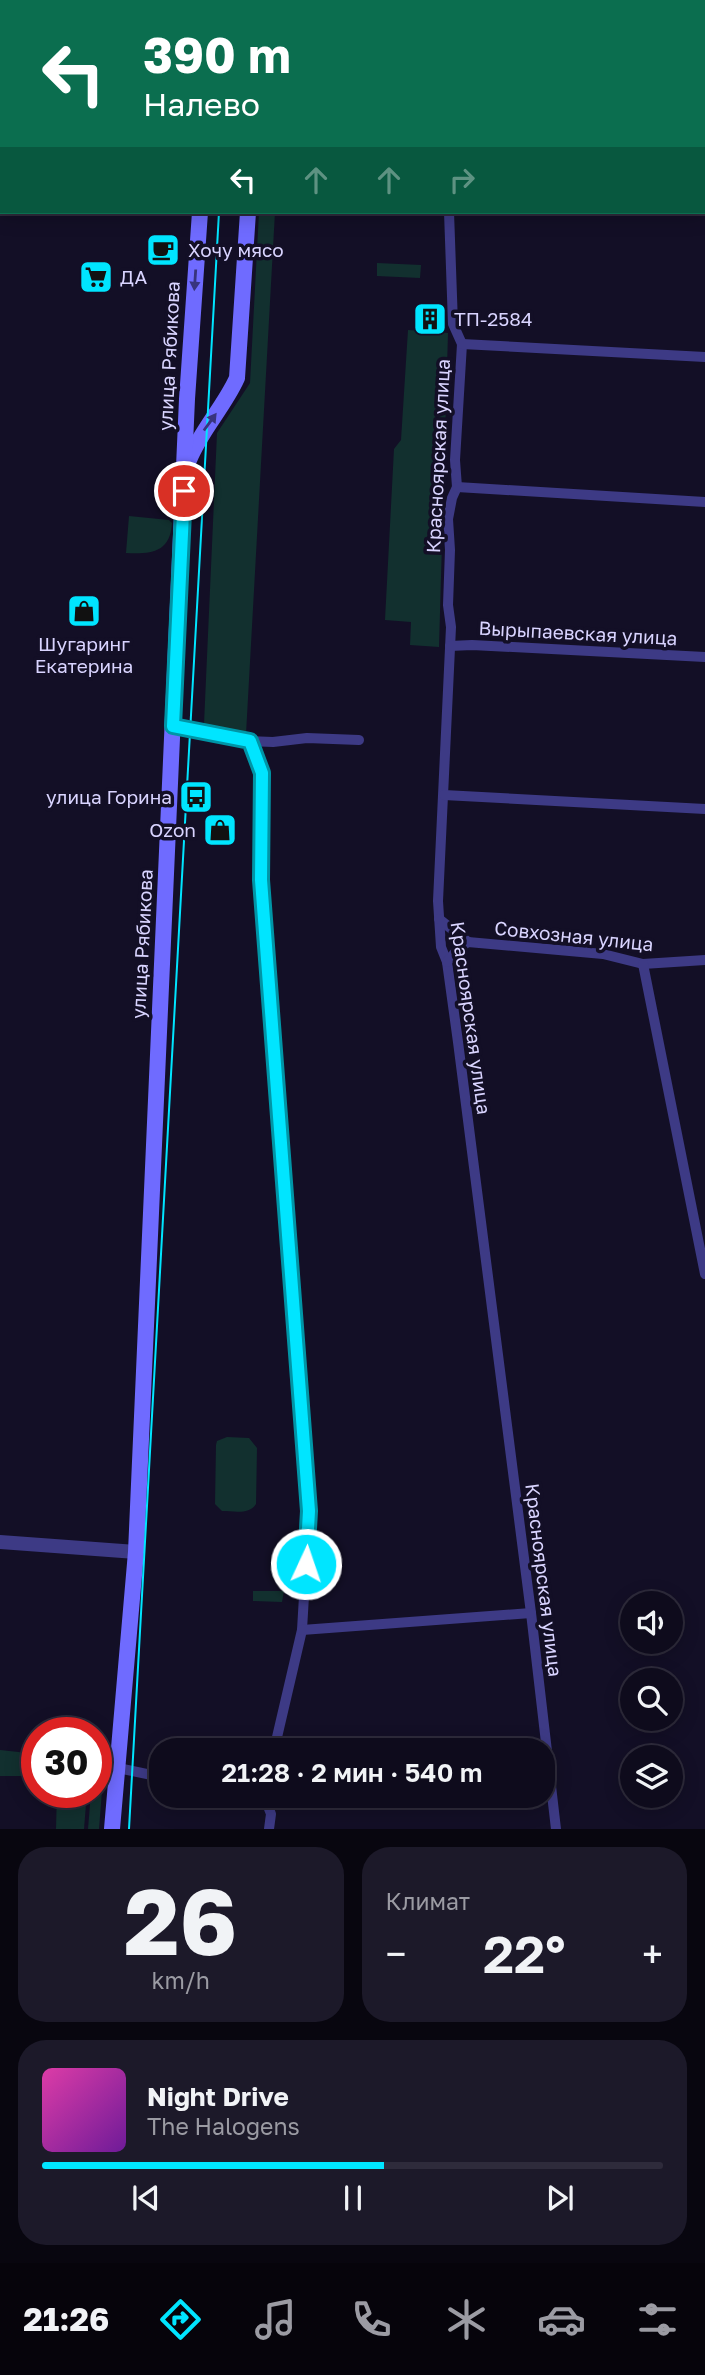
<!DOCTYPE html>
<html lang="ru">
<head>
<meta charset="utf-8">
<style>
	body { margin:0; font-family:"Golos Text",sans-serif; background:#1c1929; color:#f1f3f6; height:100vh; display:flex; flex-direction:column; font-size:26px; white-space:nowrap }
	* { box-sizing:border-box; margin:0 }
	p { font-size:23px; color:#9b9ba3 }
	.icon { flex:none; width:38px; height:38px; fill:none; stroke:currentColor; stroke-width:2; stroke-linecap:round; stroke-linejoin:round }
	.map { position:relative; height:1829px; overflow:hidden }
	.panel { display:flex; flex-direction:column; gap:18px; padding:18px; background:#08060f; flex:1 }
	.panel>* { flex:none }
	.top-card { position:absolute; left:0px; top:0px; width:705px; height:214px; box-shadow:0 4px 18px #0003,0 0 0 2px #2e2b3b; background:#0b6e4f; color:#fff; overflow:hidden }
	.controls { position:absolute; left:620px; top:1591px; display:grid; gap:14px }
	.controls a { display:grid; place-items:center; width:63px; height:63px; border-radius:50%; background:#0e0b1c; box-shadow:0 4px 18px #0003,0 0 0 2px #2e2b3b; font-size:35px }
	.speed { position:absolute; left:21px; top:1717px; display:flex; gap:14px; font-size:35px; font-weight:700; text-align:center }
	.speed>* { display:grid; place-content:center; width:91px; height:91px; border-radius:50%; background:#0e0b1c; box-shadow:0 4px 18px #0003,0 0 0 2px #2e2b3b; line-height:1 }
	.speed .limit { border:10px solid #d22; background:#fff; color:#111 }
	.pin { position:absolute; display:grid; place-items:center; width:60px; height:60px; color:#fff; margin:-30px; border:4px solid #fff; border-radius:50%; box-shadow:0 2px 7px #0007 }
	.me { position:absolute; width:77px; margin:-38px; rotate:3deg; stroke-linejoin:round; filter:drop-shadow(0 0 5px #0008) }
	.turn { display:flex; align-items:center; gap:24px; height:147px; padding:0 28px; font-size:32px }
	.turn .icon { width:91px; height:91px; stroke-width:2.5 }
	.turn b { display:block; font-size:49px; line-height:60px }
	.lanes { display:flex; align-items:center; height:66px; padding:0 28px; background:#0003; justify-content:center; gap:35px; direction:ltr }
	.lanes .off { opacity:.35 }
	.big { font-size:52px; font-weight:600; line-height:1.1 }
	.panel .card { flex:1; display:flex; flex-direction:column; justify-content:center; gap:10px; min-width:0; padding:0 24px; border-radius:28px; background:#1c1929 }
	.panel .dial { align-items:center; gap:0 }
	.dial b { font-size:91px; line-height:1 }
	.song { display:flex; align-items:center; gap:21px }
	.cover { width:84px; height:84px; border-radius:10px; background:linear-gradient(135deg,hsl(320 70% 55%),hsl(280 70% 35%)) }
	.played { height:7px; border-radius:4px; background:linear-gradient(90deg,#00e5ff 55%,#2e2b3b 55%) }
	.keys { display:flex; justify-content:space-around; direction:ltr }
	.heat { display:flex; justify-content:space-between; align-items:center; font-size:38px; direction:ltr }
	.panel .tiles { flex:1; display:grid; gap:18px; grid-template-columns:1fr 1fr }
	.card:last-child { grid-column:span 2 }
	.trip { position:absolute; left:149px; top:1738px; width:406px; height:70px; border-radius:28px; background:#0e0b1c; box-shadow:0 4px 18px #0003,0 0 0 2px #2e2b3b; font-weight:600; line-height:70px; text-align:center }
	.tab-bar { display:flex; height:112px; justify-content:space-around; align-items:center; background:#06040b; color:#9b9ba3 }
	.tab-bar .icon { width:49px; height:49px }
	.tab-bar .selected { color:#00e5ff }
	.tab-bar b { font-size:32px; color:#f1f3f6 }
	.map>svg:first-child { display:block }
	.green { fill:#12302f }
	.lines { fill:none; stroke-linecap:round; stroke-linejoin:round }
	.minor { stroke:#3d3a85; stroke-width:10 }
	.tertiary { stroke:#3d3a85; stroke-width:14 }
	.secondary { stroke:#6f6bff; stroke-width:16 }
	.tram { stroke:#00e5ff; stroke-width:2 }
	.oneway { fill:#38347d }
	.route-casing { stroke:#0095a6; stroke-width:18 }
	.route { stroke:#00e5ff; stroke-width:12 }
	.labels { text-anchor:middle; stroke-width:7; stroke-linejoin:round; paint-order:stroke }
	.poi-label { font-size:19px; fill:#d9d4ff; stroke:#130f26; text-anchor:start }
	.street-label { font-size:19px; fill:#d9d4ff; stroke:#130f26 }
</style>
</head>
<body>
<div class="map">
<svg width="705" height="1829" viewBox="0 0 705 1829">
	<rect width="100%" height="100%" fill="#130f26"/>
	<g class="green">
		<polygon points="259,212 275,212 246,734 204,724 217,433 250,383"/>
		<polygon points="377,263 421,265 420,278 377,276"/>
		<polygon points="408,330 448,333 439,647 410,645 411,622 385,620 394,449 401,440"/>
		<path d="M129,516l40,4 3,3c-2,30 -21,31 -46,30z"/>
		<path d="M227,1437l22,1 8,10 -1,56c-7,11 -22,7 -34,7l-7,-7 1,-59 1,-4z"/>
		<polygon points="253,1591 284,1591 282,1602 253,1601"/>
		<polygon points="0,1750 37,1754 37,1769 21,1776 0,1776"/>
		<polygon points="96,1778 102,1791 99,1829 88,1829 91,1792 96,1792"/>
		<polygon points="57,1792 87,1792 84,1829 56,1829"/>
	</g>
	<g class="lines">
		<g class="minor">
			<polyline points="449,212 453,324 462,344 455,460 457,487 452,498 448,519 450,550 448,605 451,627 438,901 441,947 447,962 458,1042 531,1613 556,1829"/>
			<polyline points="462,344 705,357"/>
			<polyline points="457,487 705,502"/>
			<polyline points="450,646 472,645 705,657"/>
			<polyline points="173,726 250,741 273,742 307,738 359,740"/>
			<polyline points="250,741 262,773 261,880 309,1511 302,1630 274,1750"/>
			<polyline points="444,795 705,809"/>
			<polyline points="439,919 468,942"/>
			<polyline points="447,962 458,949 468,942 603,954 643,964 705,960"/>
			<polyline points="643,964 705,1274"/>
			<polyline points="302,1630 531,1613"/>
			<polyline points="118,1768 161,1777"/>
			<polyline points="264,1796 271,1814 269,1829"/>
		</g>
		<g class="tertiary">
			<polyline points="0,113 2,114"/>
			<polyline points="704,159 705,159"/>
			<polyline points="0,1542 136,1552"/>
		</g>
		<g class="secondary">
			<polyline points="212,2 212,0"/>
			<polyline points="261,2 261,0"/>
			<path d="M189,460c12,-30 35,-53 48,-82l11,-166"/>
			<polyline points="112,1829 136,1552 187,399 200,212"/>
		</g>
		<g class="tram">
			<polyline points="239,2 239,0"/>
			<polyline points="129,1829 219,212"/>
		</g>
	</g>
	<defs><path id="oneway-solid" d="M-6-.8H1V-3.2L6.5 0L1 3.2V.8H-6Z" transform="scale(1.75)"/></defs>
	<g class="oneway">
		<use href="#oneway-solid" transform="translate(195 280) rotate(94)"/>
		<use href="#oneway-solid" transform="translate(210 422) rotate(-54)"/>
	</g>
	<g class="lines">
		<defs>
			<polyline id="route" points="184,491 173,726 250,741 262,773 261,880 309,1511 306,1564"/>
		</defs>
		<use href="#route" class="route-casing"/>
		<use href="#route" class="route"/>
	</g>
	<defs>
		<symbol id="cafe-square" viewBox="-11 -11 22 22"><rect x="-9" y="-9" width="18" height="18" rx="4" fill="#00e5ff" stroke="#130f26"/><path d="M-5.5-4.5H6V0H3Q3 3.5 0 3.5H-2.5Q-5.5 3.5-5.5 0ZM3-3.2v2h1.7v-2ZM-6 4.5H4V6H-6Z" fill="#111"/></symbol>
		<symbol id="supermarket-square" viewBox="-11 -11 22 22"><rect x="-9" y="-9" width="18" height="18" rx="4" fill="#00e5ff" stroke="#130f26"/><path d="M-6-5.5h2.5l.6 2H6L4.5 2H-2.5L-4.4-4H-6ZM-1.5 3.2a1.3 1.3 0 1 0 .1 0ZM3 3.2a1.3 1.3 0 1 0 .1 0Z" fill="#111"/></symbol>
		<symbol id="building-square" viewBox="-11 -11 22 22"><rect x="-9" y="-9" width="18" height="18" rx="4" fill="#00e5ff" stroke="#130f26"/><path d="M-4-6H4V6H1V3H-1V6H-4ZM-2.5-4.3h1.7v1.8h-1.7ZM.8-4.3h1.7v1.8H.8ZM-2.5-1h1.7V.8h-1.7ZM.8-1h1.7V.8H.8Z" fill="#111"/></symbol>
		<symbol id="shop-square" viewBox="-11 -11 22 22"><rect x="-9" y="-9" width="18" height="18" rx="4" fill="#00e5ff" stroke="#130f26"/><path d="M-5-2.5h2.3a2.7 3.5 0 0 1 5.4 0H5L5.5 6h-11ZM-1.5-2.5h3a1.5 2.3 0 0 0-3 0Z" fill="#111"/></symbol>
		<symbol id="bus-square" viewBox="-11 -11 22 22"><rect x="-9" y="-9" width="18" height="18" rx="4" fill="#00e5ff" stroke="#130f26"/><path d="M-5-6H5V4H4V6H2V4H-2V6H-4V4H-5ZM-3.5-4V0h7V-4ZM-3.5 1.2v1.5H-2V1.2ZM2 1.2v1.5H3.5V1.2Z" fill="#111"/></symbol>
	</defs>
	<g fill-rule="evenodd">
		<use href="#cafe-square" x="144" y="231" width="38" height="38"/>
		<use href="#supermarket-square" x="77" y="258" width="38" height="38"/>
		<use href="#building-square" x="411" y="300" width="38" height="38"/>
		<use href="#shop-square" x="65" y="592" width="38" height="38"/>
		<use href="#bus-square" x="177" y="778" width="38" height="38"/>
		<use href="#shop-square" x="201" y="811" width="38" height="38"/>
	</g>
	<g class="labels">
		<g class="poi-label">
			<text x="188" y="257">Хочу мясо</text>
			<text x="120" y="284">ДА</text>
			<text x="454" y="326">ТП-2584</text>
			<text x="84" y="651" text-anchor="middle">Шугаринг<tspan x="84" dy="22">Екатерина</tspan></text>
			<text x="172" y="804" text-anchor="end">улица Горина</text>
			<text x="196" y="837" text-anchor="end">Ozon</text>
		</g>
		<g class="street-label">
			<text transform="translate(169 356) rotate(-87)" y="7">улица Рябикова</text>
			<text transform="translate(438 456) rotate(-87)" y="7">Красноярская улица</text>
			<text transform="translate(578 633) rotate(3)" y="7">Вырыпаевская улица</text>
			<text transform="translate(574 936) rotate(6)" y="7">Совхозная улица</text>
			<text transform="translate(142 944) rotate(-87)" y="7">улица Рябикова</text>
			<text transform="translate(471 1018) rotate(82)" y="7">Красноярская улица</text>
			<text transform="translate(544 1580) rotate(83)" y="7">Красноярская улица</text>
		</g>
	</g>
</svg>
<div class="controls">
<a><svg class="icon" aria-label="sound" viewBox="0 0 24 24"><path d="M4 9h4l5-4v14l-5-4H4zM17 9q2 3 0 6"/></svg></a>
<a><svg class="icon" aria-label="search" viewBox="0 0 24 24"><circle cx="10" cy="10" r="6"/><path d="M15 15l6 6"/></svg></a>
<a><svg class="icon" aria-label="layers" viewBox="0 0 24 24"><path d="M12 4l9 5-9 5-9-5zM3 14l9 5 9-5"/></svg></a>
</div>
<div class="speed"><div class="limit">30</div></div>
<div class="pin" style="left:184px;top:491px;background:#d93025"><svg class="icon" aria-label="arrive" viewBox="0 0 24 24"><path d="M6 21V4h12l-3 4 3 4H6"/></svg></div>
<svg class="me" style="left:306px;top:1564px" viewBox="-20 -20 40 40"><circle r="17" fill="#00e5ff" stroke="#fff" stroke-width="3"/><path d="M0-11L8 9 0 5-8 9z" fill="#fff"/></svg>
<div class="trip">21:28 · 2 мин · 540 m</div>
<div class="top-card">
<div class="turn"><svg class="icon" aria-label="left" viewBox="0 0 24 24"><path d="M17 20v-9H6M10 6l-5 5 5 5"/></svg><div><b>390 m</b>Налево</div></div>
<div class="lanes"><svg class="icon" aria-label="left" viewBox="0 0 24 24"><path d="M17 20v-9H6M10 6l-5 5 5 5"/></svg><svg class="icon off" aria-label="ahead" viewBox="0 0 24 24"><path d="M12 20V5M6 11l6-6 6 6"/></svg><svg class="icon off" aria-label="ahead" viewBox="0 0 24 24"><path d="M12 20V5M6 11l6-6 6 6"/></svg><svg class="icon off" aria-label="right" viewBox="0 0 24 24"><path d="M7 20v-9h11M14 6l5 5-5 5"/></svg></div>
</div>
</div>
<section class="panel">
<div class="tiles">
<div class="card dial"><b>26</b><p>km/h</p></div>
<div class="card"><p>Климат</p>
<div class="heat"><a>−</a><b class="big">22°</b><a>+</a></div>
</div>
<div class="card">
<div class="song"><i class="cover"></i><div><b>Night Drive</b><p>The Halogens</p></div></div>
<div class="played"></div>
<div class="keys"><svg class="icon" aria-label="previous" viewBox="0 0 24 24"><path d="M18 5L8 12l10 7zM5 5v14"/></svg><svg class="icon" aria-label="pause" viewBox="0 0 24 24"><path d="M8 5v14M16 5v14"/></svg><svg class="icon" aria-label="next" viewBox="0 0 24 24"><path d="M6 5l10 7-10 7zM19 5v14"/></svg></div>
</div>
</div>
</section>
<nav class="tab-bar">
<b>21:26</b>
<svg class="icon selected" aria-label="directions" viewBox="0 0 24 24"><path d="M12 3l9 9-9 9-9-9zM9 14v-3h6M13 9l2 2-2 2"/></svg>
<svg class="icon" aria-label="music" viewBox="0 0 24 24"><path d="M9 18V5l10-2v13"/><circle cx="6" cy="18" r="3"/><circle cx="16" cy="16" r="3"/></svg>
<svg class="icon" aria-label="phone" viewBox="0 0 24 24"><path d="M5 4h4l2 5-3 2q2 4 5 5l2-3 5 2v4C11 20 4 13 5 4z"/></svg>
<svg class="icon" aria-label="climate" viewBox="0 0 24 24"><path d="M12 3v18M4 7l16 10M4 17L20 7"/></svg>
<svg class="icon" aria-label="car" viewBox="0 0 24 24"><path d="M5 17H2v-5l4-1 3-4h7l3 4 3 1v5h-3M9 17h6M6 11h13"/><circle cx="7" cy="17" r="2"/><circle cx="17" cy="17" r="2"/></svg>
<svg class="icon" aria-label="filters" viewBox="0 0 24 24"><path d="M4 7h16M4 17h16"/><circle cx="9" cy="7" r="2"/><circle cx="15" cy="17" r="2"/></svg>
</nav>
</body>
</html>
